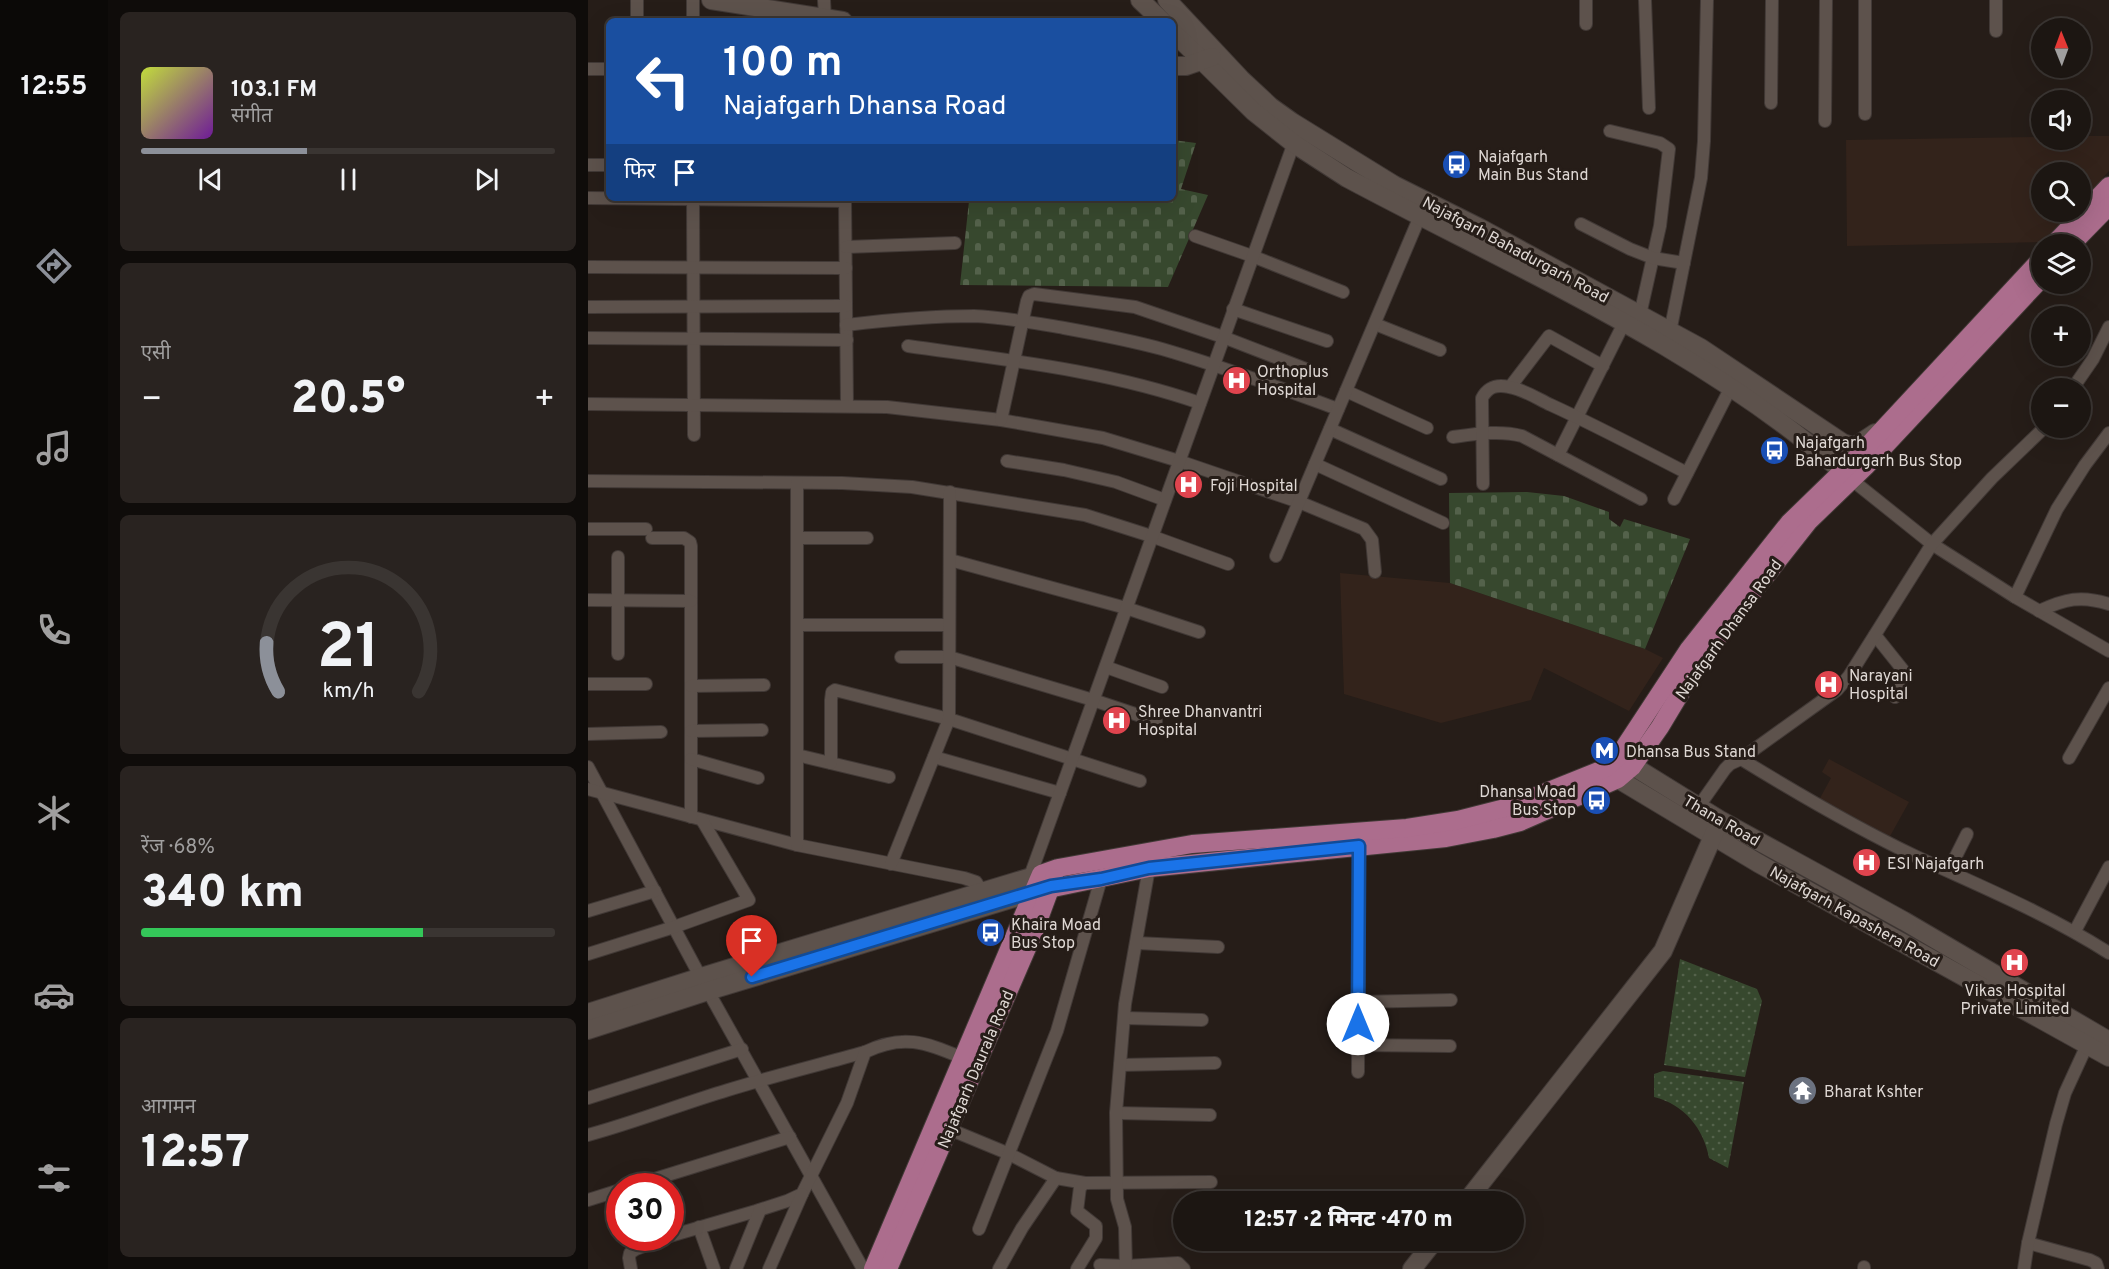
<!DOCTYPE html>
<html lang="hi">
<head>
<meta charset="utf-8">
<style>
	body { margin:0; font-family:Overpass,"Noto Sans Devanagari",sans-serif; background:#292320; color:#f1f3f6; height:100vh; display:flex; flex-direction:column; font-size:22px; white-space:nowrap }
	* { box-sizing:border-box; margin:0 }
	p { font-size:20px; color:#a09f9f }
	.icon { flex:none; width:33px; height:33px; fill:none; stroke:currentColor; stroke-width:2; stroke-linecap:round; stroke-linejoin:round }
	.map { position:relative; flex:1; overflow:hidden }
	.panel { display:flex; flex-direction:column; gap:12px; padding:12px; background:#0f0c0a; width:480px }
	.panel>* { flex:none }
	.top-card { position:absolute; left:18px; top:18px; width:570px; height:183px; border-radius:9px; box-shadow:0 6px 24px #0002,0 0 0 2px #3a3532; background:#1a4fa0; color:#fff; overflow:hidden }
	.needle { width:39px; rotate:359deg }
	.tools { position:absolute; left:1443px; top:18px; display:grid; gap:12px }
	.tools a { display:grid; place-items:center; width:60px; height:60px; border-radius:50%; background:#1c1612; box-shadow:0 6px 24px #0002,0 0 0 2px #3a3532; font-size:30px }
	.speed { position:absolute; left:18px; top:1173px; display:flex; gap:12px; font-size:30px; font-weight:700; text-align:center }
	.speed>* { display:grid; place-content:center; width:78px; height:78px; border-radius:50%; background:#1c1612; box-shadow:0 6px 24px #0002,0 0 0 2px #3a3532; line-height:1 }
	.speed .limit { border:9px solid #d22; background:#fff; color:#111 }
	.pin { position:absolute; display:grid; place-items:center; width:51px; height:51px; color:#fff; margin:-62px -26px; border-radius:50% 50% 50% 0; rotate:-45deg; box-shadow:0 0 6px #0007 }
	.pin .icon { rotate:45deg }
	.me { position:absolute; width:66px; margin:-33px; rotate:0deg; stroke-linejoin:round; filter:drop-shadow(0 0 4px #0008) }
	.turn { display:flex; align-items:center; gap:21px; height:126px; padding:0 18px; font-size:27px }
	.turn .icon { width:78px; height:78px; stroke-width:2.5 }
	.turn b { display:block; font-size:42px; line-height:51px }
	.then { display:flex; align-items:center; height:57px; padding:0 18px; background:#0003; gap:12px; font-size:22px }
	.big { font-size:45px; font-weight:800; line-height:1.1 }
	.panel .card { flex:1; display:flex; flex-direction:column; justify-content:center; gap:9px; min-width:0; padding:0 21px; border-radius:9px; background:#292320 }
	.panel .dial { align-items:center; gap:0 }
	.dial svg { height:156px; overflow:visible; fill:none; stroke:#3a3532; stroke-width:7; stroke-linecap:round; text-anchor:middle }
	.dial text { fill:#f1f3f6; stroke:none }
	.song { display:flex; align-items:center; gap:18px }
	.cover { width:72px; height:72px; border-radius:9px; background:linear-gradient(135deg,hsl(70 70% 55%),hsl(280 70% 35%)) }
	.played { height:6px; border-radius:3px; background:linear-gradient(90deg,#8c9099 40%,#3a3532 40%) }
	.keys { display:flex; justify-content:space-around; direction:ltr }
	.heat { display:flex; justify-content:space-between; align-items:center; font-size:33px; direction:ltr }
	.charge { height:9px; border-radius:4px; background:linear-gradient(90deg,#34c759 68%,#3a3532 0) }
	.trip { position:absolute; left:585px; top:1191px; width:351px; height:60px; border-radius:30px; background:#1c1612; box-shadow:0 6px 24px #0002,0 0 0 2px #3a3532; font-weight:800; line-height:60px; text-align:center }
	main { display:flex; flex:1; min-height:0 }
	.dock { display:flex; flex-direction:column; width:108px; justify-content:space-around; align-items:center; background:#0b0907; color:#a09f9f }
	.dock .icon { width:42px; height:42px }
	.dock .selected { color:#8c9099 }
	.dock b { font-size:27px; color:#f1f3f6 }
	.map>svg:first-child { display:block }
	.built { fill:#33231b }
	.grass { fill:url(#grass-dots) }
	.cemetery { fill:url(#cemetery-stones) }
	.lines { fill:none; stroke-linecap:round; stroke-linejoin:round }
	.street-casing { stroke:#413936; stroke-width:14 }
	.secondary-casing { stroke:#413936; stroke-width:20 }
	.primary-casing { stroke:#413936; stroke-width:20 }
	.street { stroke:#5d524c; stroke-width:12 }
	.secondary { stroke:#5d524c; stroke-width:18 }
	.primary { stroke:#ac6d8d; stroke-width:18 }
	.route-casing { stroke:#114b97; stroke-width:15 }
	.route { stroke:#1a73e8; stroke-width:10 }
	.labels { text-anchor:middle; stroke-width:6; stroke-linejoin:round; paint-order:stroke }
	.poi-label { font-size:16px; fill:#dfd8d4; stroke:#261d18; text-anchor:start }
	.street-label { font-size:16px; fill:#dfd8d4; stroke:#261d18 }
</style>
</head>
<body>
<main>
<nav class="dock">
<b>12:55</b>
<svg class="icon selected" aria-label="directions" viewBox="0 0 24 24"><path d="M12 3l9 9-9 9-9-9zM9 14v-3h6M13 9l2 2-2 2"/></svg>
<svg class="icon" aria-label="music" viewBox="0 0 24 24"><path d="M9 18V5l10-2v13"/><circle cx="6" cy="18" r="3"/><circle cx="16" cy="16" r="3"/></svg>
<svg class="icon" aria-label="phone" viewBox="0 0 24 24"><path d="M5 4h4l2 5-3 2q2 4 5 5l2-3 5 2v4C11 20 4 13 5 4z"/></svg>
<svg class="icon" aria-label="climate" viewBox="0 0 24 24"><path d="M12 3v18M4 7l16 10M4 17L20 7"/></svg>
<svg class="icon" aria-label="car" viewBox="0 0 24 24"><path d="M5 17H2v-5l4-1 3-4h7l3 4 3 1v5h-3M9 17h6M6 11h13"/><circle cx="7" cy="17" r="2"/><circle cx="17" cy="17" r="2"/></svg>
<svg class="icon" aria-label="filters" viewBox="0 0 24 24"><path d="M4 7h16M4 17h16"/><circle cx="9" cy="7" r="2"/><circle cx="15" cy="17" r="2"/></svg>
</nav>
<section class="panel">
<div class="card">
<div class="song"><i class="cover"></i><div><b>103.1 FM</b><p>संगीत</p></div></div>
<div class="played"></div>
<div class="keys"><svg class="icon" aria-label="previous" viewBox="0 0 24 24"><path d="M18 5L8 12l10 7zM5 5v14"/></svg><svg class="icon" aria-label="pause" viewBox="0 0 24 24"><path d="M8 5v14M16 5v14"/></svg><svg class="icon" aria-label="next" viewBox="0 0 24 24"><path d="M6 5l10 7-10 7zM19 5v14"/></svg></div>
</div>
<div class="card"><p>एसी</p>
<div class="heat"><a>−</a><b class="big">20.5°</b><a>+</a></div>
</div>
<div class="card dial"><svg viewBox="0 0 100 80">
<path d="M14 69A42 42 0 1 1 86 69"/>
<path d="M14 69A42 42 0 0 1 8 44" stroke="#8c9099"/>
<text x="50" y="56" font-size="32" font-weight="700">21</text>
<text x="50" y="72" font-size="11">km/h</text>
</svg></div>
<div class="card"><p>रेंज · 68%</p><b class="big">340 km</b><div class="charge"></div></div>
<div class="card"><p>आगमन</p><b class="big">12:57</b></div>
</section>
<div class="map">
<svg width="1521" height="1269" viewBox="0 0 1521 1269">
	<defs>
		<pattern id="grass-dots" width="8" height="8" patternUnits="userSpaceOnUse" patternTransform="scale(1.5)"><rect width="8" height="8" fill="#37482e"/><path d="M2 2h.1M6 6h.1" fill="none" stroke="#54624b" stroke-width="1.8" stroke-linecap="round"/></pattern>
		<pattern id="cemetery-stones" width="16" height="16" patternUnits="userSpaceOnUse" patternTransform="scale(1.5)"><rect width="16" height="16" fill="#37482e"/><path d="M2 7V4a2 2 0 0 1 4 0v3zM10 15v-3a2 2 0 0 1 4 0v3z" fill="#54624b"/></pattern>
	</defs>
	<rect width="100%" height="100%" fill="#261d18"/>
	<g class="built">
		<polygon points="1493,136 1521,136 1521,171 1493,202 1492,172 1454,172 1454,212 1484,212 1456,242 1259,246 1258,140 1453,137 1454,140 1492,140"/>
		<polygon points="752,573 862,583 1057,649 1075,658 1041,711 956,668 943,700 853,723 756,694"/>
		<polygon points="1241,759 1321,802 1301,838 1231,800 1243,778 1234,772"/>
	</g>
	<g class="grass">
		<polygon points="1092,959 1169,989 1174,1001 1157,1077 1076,1065"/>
		<path d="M1075,1071l81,11 -16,86 -19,-10c-5,-29 -25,-54 -55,-61v-23z"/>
	</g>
	<g class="cemetery">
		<polygon points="585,140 608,143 593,189 620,195 580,287 372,285 381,201 405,198 585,198"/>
		<polygon points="939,492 976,496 1021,512 1021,519 1032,527 1036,519 1102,539 1057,649 862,583 861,493"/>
	</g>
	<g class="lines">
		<defs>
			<g id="street">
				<polyline points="49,0 49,21"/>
				<polyline points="105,0 105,21"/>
				<polyline points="236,0 237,18"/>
				<polyline points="998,0 998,24"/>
				<polyline points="1057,0 1061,108"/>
				<polyline points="1408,0 1408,31"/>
				<polyline points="0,69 17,69"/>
				<polyline points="1183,103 1184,0"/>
				<polyline points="1277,114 1277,0"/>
				<polyline points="1237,121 1238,0"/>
				<polyline points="1022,131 1072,143 1081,149 1072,226 1052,315"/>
				<polyline points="0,165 21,165"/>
				<polyline points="0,198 257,201"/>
				<polyline points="105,198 106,435"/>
				<polyline points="257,198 259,406"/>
				<polyline points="993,224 1042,249 1065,258 1096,263"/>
				<polyline points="607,236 664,256 755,292"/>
				<polyline points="258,247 367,243"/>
				<polyline points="0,267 258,268"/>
				<polyline points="0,307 258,306"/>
				<polyline points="645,309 739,341"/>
				<polyline points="787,324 852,350"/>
				<path d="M258,325c42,-5 85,-9 128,-9 30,1 60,7 90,12 33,6 65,12 98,21 59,17 118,39 176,60"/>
				<polyline points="1082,332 1113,178 1116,141 1119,0"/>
				<polyline points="0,338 259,340"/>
				<path d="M320,346c98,14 197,24 292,57"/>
				<polyline points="922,387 961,336 1015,366"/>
				<polyline points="1485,388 1505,359 1521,327"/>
				<polyline points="758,391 839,428"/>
				<polyline points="0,404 299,407 413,420 515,438 591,461 711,502 776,529 784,540 787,572"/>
				<polyline points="413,420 439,301 441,296 446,294 547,307 635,337 718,369"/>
				<polyline points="742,429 853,479"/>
				<path d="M865,437c22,-3 47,-7 69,-1l119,63"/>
				<polyline points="970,455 1036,323"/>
				<polyline points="419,461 476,470 528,482 577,500"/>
				<polyline points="727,464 855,523"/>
				<polyline points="1264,480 1344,544 1427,597 1521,651"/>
				<polyline points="0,481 254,483 324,487 497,515 563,536 640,564"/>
				<path d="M895,484l-1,-86c6,-11 14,-14 27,-11 14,2 29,12 42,18 46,21 91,45 136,68"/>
				<polyline points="1086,499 1143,387"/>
				<polyline points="0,529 58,529"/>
				<polyline points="64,538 96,538 102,542 103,546 103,817"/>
				<polyline points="210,538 279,538"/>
				<polyline points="688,556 835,209"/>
				<polyline points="362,560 538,608 611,632"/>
				<polyline points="1427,597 1469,509 1497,465 1521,433"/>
				<polyline points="0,600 103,601"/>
				<path d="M1451,611c26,-12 42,-16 70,-7"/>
				<polyline points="209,625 361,625"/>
				<polyline points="1287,635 1315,670 1315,677 1307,697"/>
				<polyline points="30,654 30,557"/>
				<polyline points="313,657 361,657 505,700 568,721"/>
				<polyline points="518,667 574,687"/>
				<polyline points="0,684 58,684"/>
				<polyline points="103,686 176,685"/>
				<polyline points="103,731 174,730"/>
				<polyline points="0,734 73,732"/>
				<polyline points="209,755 301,777"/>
				<polyline points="346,757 472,793"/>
				<polyline points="1481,758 1521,688"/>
				<polyline points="103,759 170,778"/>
				<path d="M1153,759c57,35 115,69 176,98 65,30 131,57 192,96"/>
				<polyline points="243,763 243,700 244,692 247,690 361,719 552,781"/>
				<polyline points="0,767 120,991 275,1269"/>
				<polyline points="0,789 209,845 376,878 388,882 395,893"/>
				<polyline points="1111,806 1137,769 1142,764 1153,759 1249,690 1261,676 1344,544 1404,478 1456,428"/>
				<polyline points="209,845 209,483"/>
				<polyline points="303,864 361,719 362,492"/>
				<polyline points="1361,870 1379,834"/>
				<polyline points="441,879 708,137"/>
				<polyline points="0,911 67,891"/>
				<polyline points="1487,931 1521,867"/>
				<polyline points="549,943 630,947"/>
				<polyline points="0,954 86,927 161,900 114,820"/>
				<polyline points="770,1002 863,1000"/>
				<polyline points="536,1018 614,1020"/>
				<polyline points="770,1045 862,1046"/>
				<polyline points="532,1065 627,1063"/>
				<polyline points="770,1072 771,846"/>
				<polyline points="0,1098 154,1049"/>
				<polyline points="528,1113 622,1115"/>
				<polyline points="361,1129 419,1153 468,1178 497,1183"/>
				<path d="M0,1135c48,-13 93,-31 140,-45 45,-14 91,-25 137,-38"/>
				<polyline points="44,1186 202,1137"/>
				<polyline points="0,1200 32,1190"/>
				<polyline points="111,1227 126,1269"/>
				<polyline points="391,1229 469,1031 513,879"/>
				<path d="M82,1236l86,-25 31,-10 15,-7 45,-91 18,-51c39,-19 61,-9 98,6"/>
				<polyline points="1440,1243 1502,1260 1508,1263 1510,1269"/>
				<polyline points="512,1265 538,1266 590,1263 596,1269"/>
				<polyline points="1276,1267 1276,1269"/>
				<polyline points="43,1269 41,1258 42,1253 48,1249 78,1238"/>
				<polyline points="148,1269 172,1210"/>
				<polyline points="181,1269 214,1194"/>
				<polyline points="411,1269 434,1228 468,1178"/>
				<polyline points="489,1269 508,1238 508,1226 489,1211 492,1187 497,1183 623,1182"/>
				<polyline points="538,1269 537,1227 529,1199 528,1113 537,1004 561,868"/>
				<polyline points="1436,1269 1440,1243 1468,1124 1477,1093 1499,1045"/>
			</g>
			<g id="secondary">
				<polyline points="123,0 255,21"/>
				<polyline points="552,0 574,21"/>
				<polyline points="579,0 653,79 683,107 704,122 806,185 892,228 1113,348 1255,443 1266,447 1287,433"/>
				<path d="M585,32l81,80 39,31 54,35c172,92 357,170 505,302"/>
				<polyline points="585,66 598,66 624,57"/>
				<polyline points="1032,758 1132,820 1316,921 1521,1041"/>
				<polyline points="1021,770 1030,779 1170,863 1521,1057"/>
				<polyline points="0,1013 113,977 453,874"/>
				<polyline points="0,1030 120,991 446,892"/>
				<polyline points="878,1202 1075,951 1129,827"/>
				<polyline points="824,1269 847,1240"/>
			</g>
			<g id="primary">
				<polyline points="1466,244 1521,186"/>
				<polyline points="1484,244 1521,206"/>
				<polyline points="446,892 561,868 858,838 905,829 932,822 1030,779 1044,767 1072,727 1105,672 1142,621 1221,521 1278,466 1454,278"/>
				<polyline points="285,1269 453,874 470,868 604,844 819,828 870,820 921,807 1018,768 1030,757 1101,649 1201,523 1271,455 1454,258"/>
				<polyline points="300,1269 446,932 466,878"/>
			</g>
		</defs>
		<use href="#street" class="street-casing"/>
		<use href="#secondary" class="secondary-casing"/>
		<use href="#primary" class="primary-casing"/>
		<use href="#street" class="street"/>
		<use href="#secondary" class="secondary"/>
		<use href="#primary" class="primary"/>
	</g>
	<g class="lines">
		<defs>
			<polyline id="route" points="164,977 463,886 513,879 561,868 771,846 770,1024"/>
		</defs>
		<use href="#route" class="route-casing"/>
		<use href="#route" class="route"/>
	</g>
	<defs>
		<symbol id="bus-disc" viewBox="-11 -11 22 22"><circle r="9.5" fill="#1a4fb4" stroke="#261d18"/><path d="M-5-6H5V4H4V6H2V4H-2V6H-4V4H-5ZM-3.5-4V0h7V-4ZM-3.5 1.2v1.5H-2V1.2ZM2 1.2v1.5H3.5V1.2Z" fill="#fff"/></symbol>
		<symbol id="hospital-disc" viewBox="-11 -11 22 22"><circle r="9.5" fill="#e0444e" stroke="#261d18"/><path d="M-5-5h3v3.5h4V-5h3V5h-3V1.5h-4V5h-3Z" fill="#fff"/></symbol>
		<symbol id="metro-disc" viewBox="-11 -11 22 22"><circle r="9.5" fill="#1a4fb4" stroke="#261d18"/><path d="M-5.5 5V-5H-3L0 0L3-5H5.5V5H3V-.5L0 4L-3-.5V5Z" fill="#fff"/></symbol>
		<symbol id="temple-disc" viewBox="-11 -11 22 22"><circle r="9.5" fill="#6b7280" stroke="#261d18"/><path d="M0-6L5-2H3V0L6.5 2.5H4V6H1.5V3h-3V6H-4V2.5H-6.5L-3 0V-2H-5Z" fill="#fff"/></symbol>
	</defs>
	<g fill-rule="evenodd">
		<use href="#bus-disc" x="852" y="148" width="33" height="33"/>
		<use href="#hospital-disc" x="632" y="364" width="33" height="33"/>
		<use href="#bus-disc" x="1170" y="434" width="33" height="33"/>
		<use href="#hospital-disc" x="584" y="468" width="33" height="33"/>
		<use href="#hospital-disc" x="1224" y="668" width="33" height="33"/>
		<use href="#hospital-disc" x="512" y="704" width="33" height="33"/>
		<use href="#metro-disc" x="1000" y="734" width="33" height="33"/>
		<use href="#bus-disc" x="992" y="784" width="33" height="33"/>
		<use href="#hospital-disc" x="1262" y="846" width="33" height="33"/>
		<use href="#bus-disc" x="386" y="916" width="33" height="33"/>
		<use href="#hospital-disc" x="1410" y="946" width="33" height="33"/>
		<use href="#temple-disc" x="1198" y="1074" width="33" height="33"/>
	</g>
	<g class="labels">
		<g class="poi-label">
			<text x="890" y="162">Najafgarh<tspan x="890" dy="18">Main Bus Stand</tspan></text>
			<text x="669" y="377">Orthoplus<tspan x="669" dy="18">Hospital</tspan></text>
			<text x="1207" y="448">Najafgarh<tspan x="1207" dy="18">Bahardurgarh Bus Stop</tspan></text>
			<text x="622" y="491">Foji Hospital</text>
			<text x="1261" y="681">Narayani<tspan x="1261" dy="18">Hospital</tspan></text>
			<text x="550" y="717">Shree Dhanvantri<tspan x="550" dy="18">Hospital</tspan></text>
			<text x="1038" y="757">Dhansa Bus Stand</text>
			<text x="988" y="797" text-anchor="end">Dhansa Moad<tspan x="988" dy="18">Bus Stop</tspan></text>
			<text x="1299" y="869">ESI Najafgarh</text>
			<text x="423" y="930">Khaira Moad<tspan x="423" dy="18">Bus Stop</tspan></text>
			<text x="1427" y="996" text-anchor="middle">Vikas Hospital<tspan x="1427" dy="18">Private Limited</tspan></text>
			<text x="1236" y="1097">Bharat Kshter</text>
		</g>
		<g class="street-label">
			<text transform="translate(928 249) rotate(28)" y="6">Najafgarh Bahadurgarh Road</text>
			<text transform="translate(1140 629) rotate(-54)" y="6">Najafgarh Dhansa Road</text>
			<text transform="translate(1134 820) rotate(30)" y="6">Thana Road</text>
			<text transform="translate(1267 916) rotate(29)" y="6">Najafgarh Kapashera Road</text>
			<text transform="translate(387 1069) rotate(-67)" y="6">Najafgarh Daurala Road</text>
		</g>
	</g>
</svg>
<div class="tools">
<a><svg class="needle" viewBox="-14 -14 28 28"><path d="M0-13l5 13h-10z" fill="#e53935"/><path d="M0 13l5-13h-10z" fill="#a09f9f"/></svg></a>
<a><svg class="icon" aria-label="sound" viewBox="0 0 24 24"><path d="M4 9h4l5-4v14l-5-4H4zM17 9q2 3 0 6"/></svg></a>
<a><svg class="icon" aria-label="search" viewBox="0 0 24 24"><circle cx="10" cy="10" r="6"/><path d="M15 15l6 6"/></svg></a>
<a><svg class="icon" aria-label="layers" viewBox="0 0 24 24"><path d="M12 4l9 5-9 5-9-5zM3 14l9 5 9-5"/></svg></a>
<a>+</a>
<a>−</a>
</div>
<div class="speed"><div class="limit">30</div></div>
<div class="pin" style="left:164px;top:977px;background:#d93025"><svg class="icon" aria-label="arrive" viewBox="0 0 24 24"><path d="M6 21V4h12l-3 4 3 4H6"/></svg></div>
<svg class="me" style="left:770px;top:1024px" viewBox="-20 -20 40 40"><circle r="19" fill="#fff"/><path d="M0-13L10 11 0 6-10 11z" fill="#1a73e8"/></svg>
<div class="trip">12:57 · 2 मिनट · 470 m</div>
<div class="top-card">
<div class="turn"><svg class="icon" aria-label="left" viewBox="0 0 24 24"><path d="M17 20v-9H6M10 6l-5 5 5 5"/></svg><div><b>100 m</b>Najafgarh Dhansa Road</div></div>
<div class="then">फिर<svg class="icon" aria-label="arrive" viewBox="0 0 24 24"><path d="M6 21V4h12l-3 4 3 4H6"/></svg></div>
</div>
</div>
</main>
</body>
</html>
